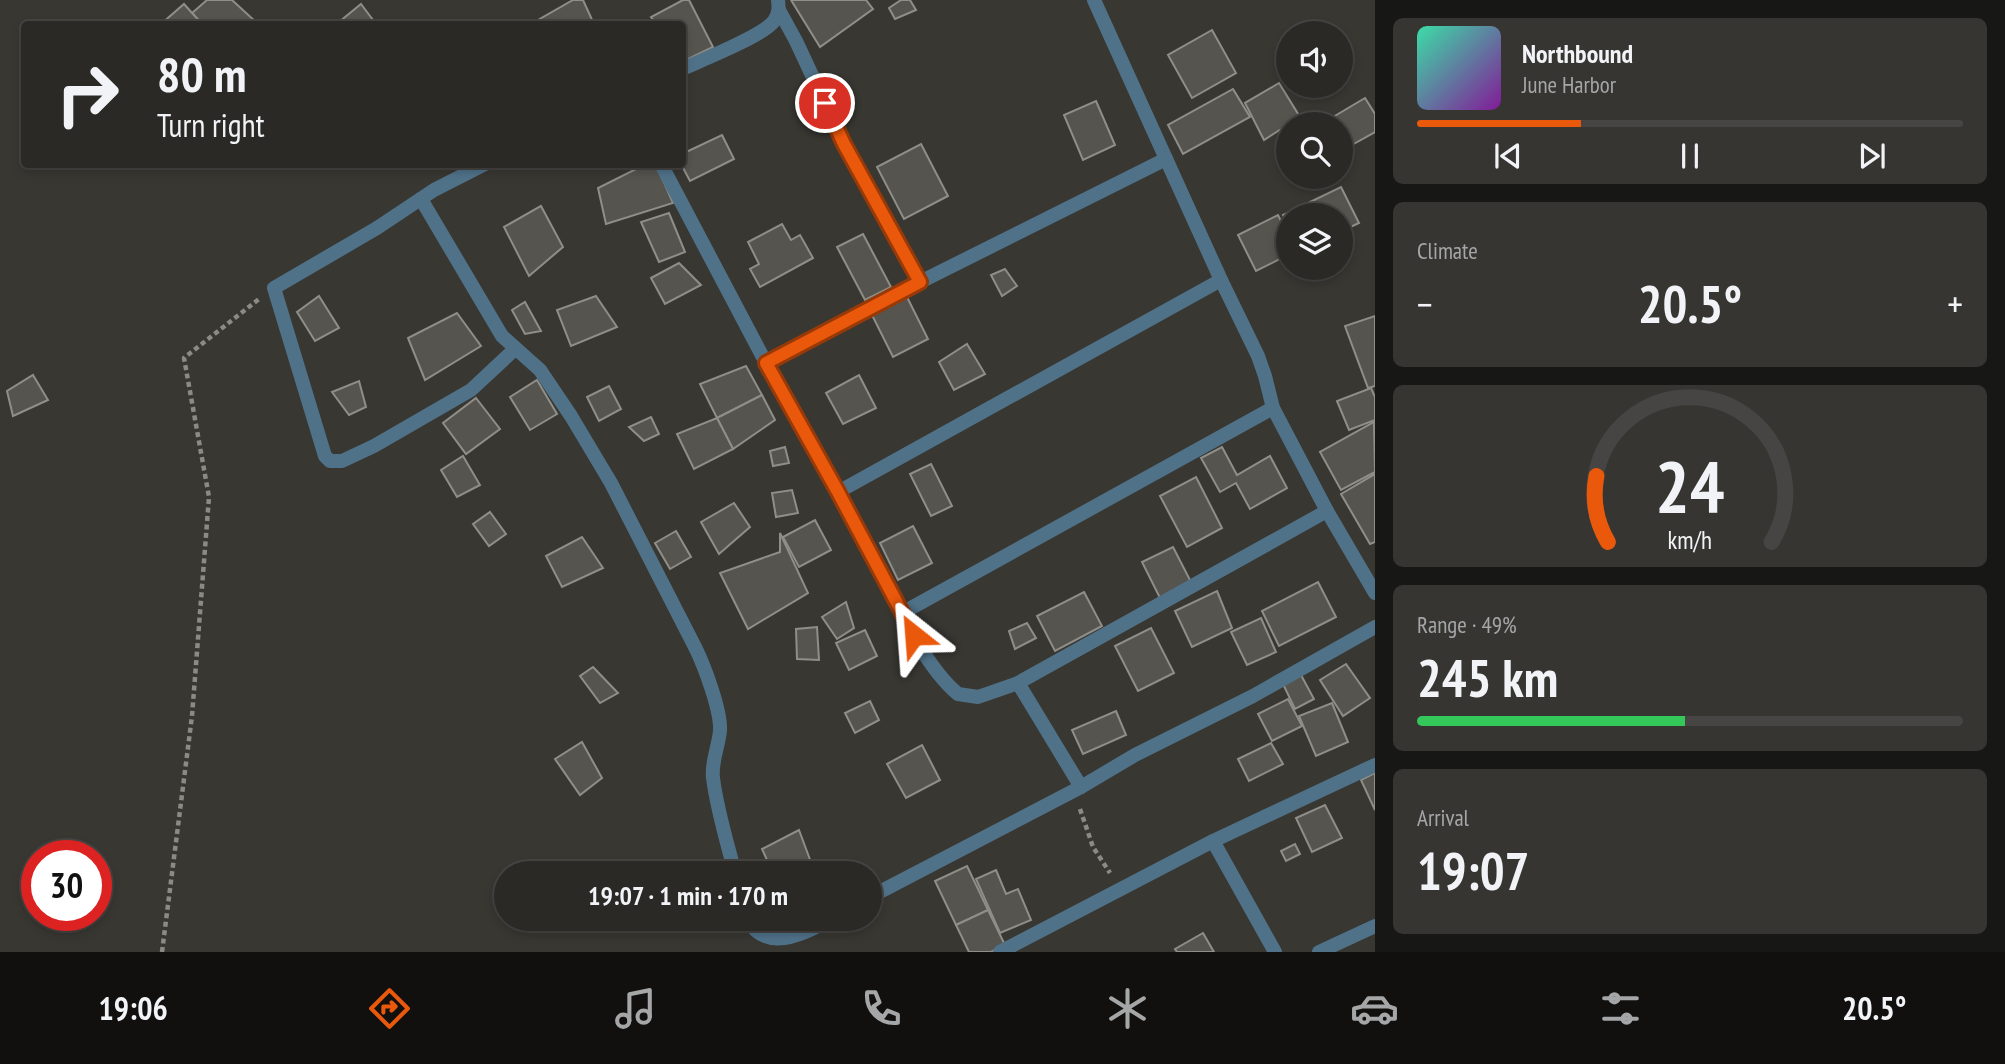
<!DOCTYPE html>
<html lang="en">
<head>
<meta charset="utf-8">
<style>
	body { margin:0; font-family:"PT Sans Narrow",sans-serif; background:#363532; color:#f1f3f6; height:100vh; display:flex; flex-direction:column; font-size:26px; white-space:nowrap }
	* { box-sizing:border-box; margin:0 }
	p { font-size:23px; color:#a5a6a7 }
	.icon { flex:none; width:38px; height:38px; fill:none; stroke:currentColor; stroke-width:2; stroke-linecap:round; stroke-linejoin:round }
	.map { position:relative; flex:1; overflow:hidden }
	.drawer { display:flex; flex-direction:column; gap:18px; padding:18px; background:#171715; width:630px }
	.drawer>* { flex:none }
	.banner { position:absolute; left:21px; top:21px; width:665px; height:147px; border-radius:7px; box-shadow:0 4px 10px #0003,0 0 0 2px #464543; background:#2a2926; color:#f1f3f6; overflow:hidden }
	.tools { position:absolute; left:1276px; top:21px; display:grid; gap:14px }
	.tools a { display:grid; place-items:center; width:77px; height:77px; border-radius:50%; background:#2a2926; box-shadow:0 4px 10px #0003,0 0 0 2px #464543; font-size:35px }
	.speed { position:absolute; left:21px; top:840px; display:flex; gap:14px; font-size:35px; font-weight:700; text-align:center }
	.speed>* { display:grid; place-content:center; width:91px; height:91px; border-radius:50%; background:#2a2926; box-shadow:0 4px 10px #0003,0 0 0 2px #464543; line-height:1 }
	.speed .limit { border:10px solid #d22; background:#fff; color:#111 }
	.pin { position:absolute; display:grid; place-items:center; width:60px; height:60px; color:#fff; margin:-30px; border:4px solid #fff; border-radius:50%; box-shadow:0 2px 7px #0007 }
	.me { position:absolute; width:77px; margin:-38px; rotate:332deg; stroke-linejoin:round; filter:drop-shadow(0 0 5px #0008) }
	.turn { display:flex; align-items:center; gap:24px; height:147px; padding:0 21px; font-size:32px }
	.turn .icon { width:91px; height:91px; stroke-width:2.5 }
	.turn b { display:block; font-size:49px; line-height:60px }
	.big { font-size:52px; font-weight:700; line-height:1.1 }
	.drawer .tile { flex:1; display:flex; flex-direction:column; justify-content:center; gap:10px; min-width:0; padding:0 24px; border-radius:10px; background:#363532 }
	.drawer .dial { align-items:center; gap:0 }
	.dial svg { height:182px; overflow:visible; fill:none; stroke:#464543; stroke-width:7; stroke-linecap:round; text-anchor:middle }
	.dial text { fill:#f1f3f6; stroke:none }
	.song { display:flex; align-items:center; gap:21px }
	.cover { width:84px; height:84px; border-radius:10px; background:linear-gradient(135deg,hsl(160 70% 55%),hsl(290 70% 35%)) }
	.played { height:7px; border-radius:4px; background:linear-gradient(90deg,#ea580c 30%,#464543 30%) }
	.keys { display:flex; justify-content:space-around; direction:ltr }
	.heat { display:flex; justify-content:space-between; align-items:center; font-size:38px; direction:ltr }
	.charge { height:10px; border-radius:5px; background:linear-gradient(90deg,#34c759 49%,#464543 0) }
	.trip { position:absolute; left:494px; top:861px; width:388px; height:70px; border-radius:35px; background:#2a2926; box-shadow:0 4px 10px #0003,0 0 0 2px #464543; font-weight:700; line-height:70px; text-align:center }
	.menu { display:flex; height:112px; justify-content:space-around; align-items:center; background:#11100f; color:#a5a6a7 }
	.menu .icon { width:49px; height:49px }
	.menu .current { color:#ea580c }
	.menu b { font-size:32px; color:#f1f3f6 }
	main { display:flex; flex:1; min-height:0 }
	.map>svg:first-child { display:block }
	.building { fill:#55544f; stroke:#8f8e88; stroke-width:2 }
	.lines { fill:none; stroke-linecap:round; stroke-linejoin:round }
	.path { stroke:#8b8b86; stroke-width:4.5; stroke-dasharray:5 3.5; stroke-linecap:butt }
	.street { stroke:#507289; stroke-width:14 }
	.route-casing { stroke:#983908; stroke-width:18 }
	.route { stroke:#ea580c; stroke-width:12 }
</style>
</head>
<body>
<main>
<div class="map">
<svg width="1375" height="952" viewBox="0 0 1375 952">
	<rect width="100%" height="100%" fill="#383732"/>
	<g class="building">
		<polygon points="207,0 232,0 256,22 252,24 202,24 192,13"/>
		<polygon points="573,0 583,0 594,24 531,24"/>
		<polygon points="683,0 689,0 713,47 682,62 682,24 656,24 651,17"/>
		<polygon points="791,0 866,0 873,9 820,47"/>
		<polygon points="901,0 910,0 916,10 895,19 889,8"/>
		<polygon points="184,4 202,24 161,24"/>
		<polygon points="361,4 376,24 340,24 339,22"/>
		<polygon points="1212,30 1236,73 1192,98 1168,55"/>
		<polygon points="1279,83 1300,117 1264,140 1245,103"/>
		<polygon points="1233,89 1250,117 1183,154 1168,125"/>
		<polygon points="1365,98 1375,114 1375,132 1350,146 1340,130 1340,124 1337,124 1333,117"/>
		<polygon points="1096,101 1115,145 1083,160 1064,115"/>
		<polygon points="722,135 734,159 690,181 681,164 682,154"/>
		<polygon points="921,144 948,196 904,219 877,167"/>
		<polygon points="646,164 656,164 673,203 606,224 598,188"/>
		<polygon points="1341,187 1359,223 1340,232 1340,215 1288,215 1288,225 1283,215"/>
		<polygon points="541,206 563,247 529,276 504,227"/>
		<polygon points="669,213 685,252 659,262 641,222"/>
		<polygon points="1278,215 1288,235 1288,255 1256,271 1238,235"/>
		<polygon points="782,224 791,240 800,235 813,258 760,287 750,269 759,264 748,242"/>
		<polygon points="863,234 891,287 865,300 837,247"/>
		<polygon points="679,263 701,285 665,304 651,278"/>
		<polygon points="1005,269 1017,286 1002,296 991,275"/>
		<polygon points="319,296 339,328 315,341 297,312"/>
		<polygon points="596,296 617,327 571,346 557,310"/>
		<polygon points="907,297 928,339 893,357 872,315"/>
		<polygon points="525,302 541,331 525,334 512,310"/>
		<polygon points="457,313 481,346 425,380 408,338"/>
		<polygon points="1375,316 1375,386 1368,388 1345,326"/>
		<polygon points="967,344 985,374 954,390 939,362"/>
		<polygon points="746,366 762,395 717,418 700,384"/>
		<polygon points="33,375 48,400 13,416 7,391"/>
		<polygon points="859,375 876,408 843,424 826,393"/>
		<polygon points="537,380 557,414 530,430 510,397"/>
		<polygon points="359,381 366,407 349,415 332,392"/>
		<polygon points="609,386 621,409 599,421 587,397"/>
		<polygon points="1371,388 1375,397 1375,420 1349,430 1337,401"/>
		<polygon points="762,395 775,420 733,449 717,418"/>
		<polygon points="476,398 500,429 466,454 443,423"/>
		<polygon points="651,417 659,434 644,441 629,427"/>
		<polygon points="717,418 733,449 694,469 677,434"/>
		<polygon points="1374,422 1375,472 1341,490 1320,452"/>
		<polygon points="785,447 789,463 773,466 770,451"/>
		<polygon points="1222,447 1237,475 1270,456 1287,488 1250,509 1236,483 1220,492 1201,458"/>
		<polygon points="463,456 480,485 457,497 441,470"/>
		<polygon points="931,464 952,506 931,516 910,474"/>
		<polygon points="1375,474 1375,542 1370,544 1341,494"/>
		<polygon points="1196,477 1222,528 1187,547 1160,496"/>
		<polygon points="792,490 798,513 776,517 772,493"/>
		<polygon points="734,503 750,527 719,554 701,522"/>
		<polygon points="490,512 506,534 489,546 473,524"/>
		<polygon points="815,520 831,550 799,567 783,537"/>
		<polygon points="913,526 932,563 898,580 880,543"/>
		<polygon points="676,531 691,557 670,569 655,543"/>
		<polygon points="780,533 808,593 748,629 720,573 780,552"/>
		<polygon points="582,537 603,568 562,587 546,556"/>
		<polygon points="1173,547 1191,582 1160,598 1142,562"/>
		<polygon points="1318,582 1336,617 1279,646 1262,611"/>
		<polygon points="1217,591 1232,628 1192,647 1175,611"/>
		<polygon points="1084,592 1102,626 1055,651 1037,616"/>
		<polygon points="846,602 854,628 837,639 822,617"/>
		<polygon points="1261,618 1276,652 1247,665 1231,632"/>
		<polygon points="1027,623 1036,638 1015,649 1009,631"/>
		<polygon points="817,627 819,660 797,659 796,629"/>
		<polygon points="1151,628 1174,673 1138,691 1115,646"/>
		<polygon points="865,630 877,656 849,670 836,643"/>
		<polygon points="1346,664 1370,698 1343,716 1320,680"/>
		<polygon points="593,667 618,693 600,703 580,676"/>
		<polygon points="1301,675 1314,699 1295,709 1283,684"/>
		<polygon points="1288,699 1302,726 1272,741 1258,714"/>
		<polygon points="870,701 879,720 855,733 845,713"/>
		<polygon points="1332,703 1348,742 1316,756 1299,716"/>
		<polygon points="1116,711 1126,735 1083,754 1072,730"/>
		<polygon points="582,742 602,778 580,795 555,759"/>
		<polygon points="1271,743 1283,764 1249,781 1238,759"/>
		<polygon points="922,745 940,780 906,798 887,764"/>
		<polygon points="1375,773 1375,810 1361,780"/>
		<polygon points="1325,805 1342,838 1312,852 1296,818"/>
		<polygon points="799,830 815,873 773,873 762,849"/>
		<polygon points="1295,844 1300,854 1286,861 1281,851"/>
		<polygon points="967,866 988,910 956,925 935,881"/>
		<polygon points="996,870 1006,894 1018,889 1031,920 1000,933 976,879"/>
		<polygon points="988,910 1005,945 991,952 969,952 956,925"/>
		<polygon points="1203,933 1214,952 1177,952 1175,949"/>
	</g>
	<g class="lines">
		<g class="path">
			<polyline points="1080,809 1093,847 1110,873"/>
			<polyline points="162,952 192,716 209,497 184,358 259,299"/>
		</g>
		<g class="street">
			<polyline points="1094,0 1221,280 1258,356 1265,376 1273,408 1327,511 1375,593"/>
			<polyline points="779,10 796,41 844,144 920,282 1166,159"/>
			<path d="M682,69c20,-9 81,-33 92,-48 5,-7 5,-13 4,-21"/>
			<polyline points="485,164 434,190 377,228 274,288 325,456 330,461 342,461 374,446 471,390 515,349"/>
			<polyline points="661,164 766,363"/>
			<path d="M421,199l81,137 38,34 31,46 40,67 84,164c9,18 26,63 25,83 -1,16 -9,31 -7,48 4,32 14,64 22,95"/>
			<path d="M920,282l-154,81c33,59 66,117 98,177 23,44 56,123 94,154l20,3 40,-14 309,-172"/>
			<polyline points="838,492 1221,280"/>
			<polyline points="902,613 1273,408"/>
			<polyline points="1018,683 1081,787"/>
			<polyline points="1213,841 1275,952"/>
			<polyline points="870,897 1081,787 1135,755 1253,696 1375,627"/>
			<path d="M747,919c18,33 53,18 84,0"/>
			<polyline points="1000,952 1213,841 1375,765"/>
			<polyline points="1319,952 1375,926"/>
		</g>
	</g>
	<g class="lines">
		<defs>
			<polyline id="route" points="825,103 844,144 920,282 766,363 838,492 914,635"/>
		</defs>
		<use href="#route" class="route-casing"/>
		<use href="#route" class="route"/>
	</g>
</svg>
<div class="tools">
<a><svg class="icon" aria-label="sound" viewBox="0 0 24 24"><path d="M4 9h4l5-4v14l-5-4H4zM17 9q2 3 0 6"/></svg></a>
<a><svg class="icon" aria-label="search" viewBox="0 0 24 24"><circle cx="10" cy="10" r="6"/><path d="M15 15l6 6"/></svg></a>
<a><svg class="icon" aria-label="layers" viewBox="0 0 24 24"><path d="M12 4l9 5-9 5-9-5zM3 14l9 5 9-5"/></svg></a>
</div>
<div class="speed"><div class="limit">30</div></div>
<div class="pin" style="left:825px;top:103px;background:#d93025"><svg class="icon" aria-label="arrive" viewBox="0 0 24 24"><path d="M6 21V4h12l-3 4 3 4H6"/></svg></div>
<svg class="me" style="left:914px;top:635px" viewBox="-20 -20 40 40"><path d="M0-17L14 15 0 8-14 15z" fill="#ea580c" stroke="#fff" stroke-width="4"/></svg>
<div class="trip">19:07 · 1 min · 170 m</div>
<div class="banner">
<div class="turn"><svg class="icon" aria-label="right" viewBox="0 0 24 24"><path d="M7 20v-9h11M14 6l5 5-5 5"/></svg><div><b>80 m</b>Turn right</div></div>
</div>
</div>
<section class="drawer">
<div class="tile">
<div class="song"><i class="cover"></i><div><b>Northbound</b><p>June Harbor</p></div></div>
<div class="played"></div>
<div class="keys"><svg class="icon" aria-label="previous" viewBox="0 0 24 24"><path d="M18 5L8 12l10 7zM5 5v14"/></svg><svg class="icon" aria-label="pause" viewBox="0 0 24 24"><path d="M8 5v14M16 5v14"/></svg><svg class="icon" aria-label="next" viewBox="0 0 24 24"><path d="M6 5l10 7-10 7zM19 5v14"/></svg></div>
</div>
<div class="tile"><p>Climate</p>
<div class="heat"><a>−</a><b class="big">20.5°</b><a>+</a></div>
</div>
<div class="tile dial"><svg viewBox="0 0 100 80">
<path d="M14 69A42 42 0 1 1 86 69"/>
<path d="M14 69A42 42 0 0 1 9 40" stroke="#ea580c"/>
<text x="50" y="56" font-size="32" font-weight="700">24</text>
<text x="50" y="72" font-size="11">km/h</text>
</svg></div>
<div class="tile"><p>Range · 49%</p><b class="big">245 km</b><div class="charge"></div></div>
<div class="tile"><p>Arrival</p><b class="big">19:07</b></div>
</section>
</main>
<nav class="menu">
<b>19:06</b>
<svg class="icon current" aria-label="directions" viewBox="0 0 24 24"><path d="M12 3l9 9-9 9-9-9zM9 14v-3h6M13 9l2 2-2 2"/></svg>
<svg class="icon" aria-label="music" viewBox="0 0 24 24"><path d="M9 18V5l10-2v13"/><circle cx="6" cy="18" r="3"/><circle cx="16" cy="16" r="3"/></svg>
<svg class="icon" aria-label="phone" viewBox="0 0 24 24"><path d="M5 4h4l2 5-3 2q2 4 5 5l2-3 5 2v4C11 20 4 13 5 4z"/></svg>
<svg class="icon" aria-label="climate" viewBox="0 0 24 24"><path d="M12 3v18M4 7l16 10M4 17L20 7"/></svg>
<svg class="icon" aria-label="car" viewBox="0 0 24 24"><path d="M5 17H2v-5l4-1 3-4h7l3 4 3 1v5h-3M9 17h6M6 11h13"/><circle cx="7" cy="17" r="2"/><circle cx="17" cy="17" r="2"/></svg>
<svg class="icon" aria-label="filters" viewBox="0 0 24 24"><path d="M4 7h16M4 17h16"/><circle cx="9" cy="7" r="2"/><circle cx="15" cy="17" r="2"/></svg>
<b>20.5°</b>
</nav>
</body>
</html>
